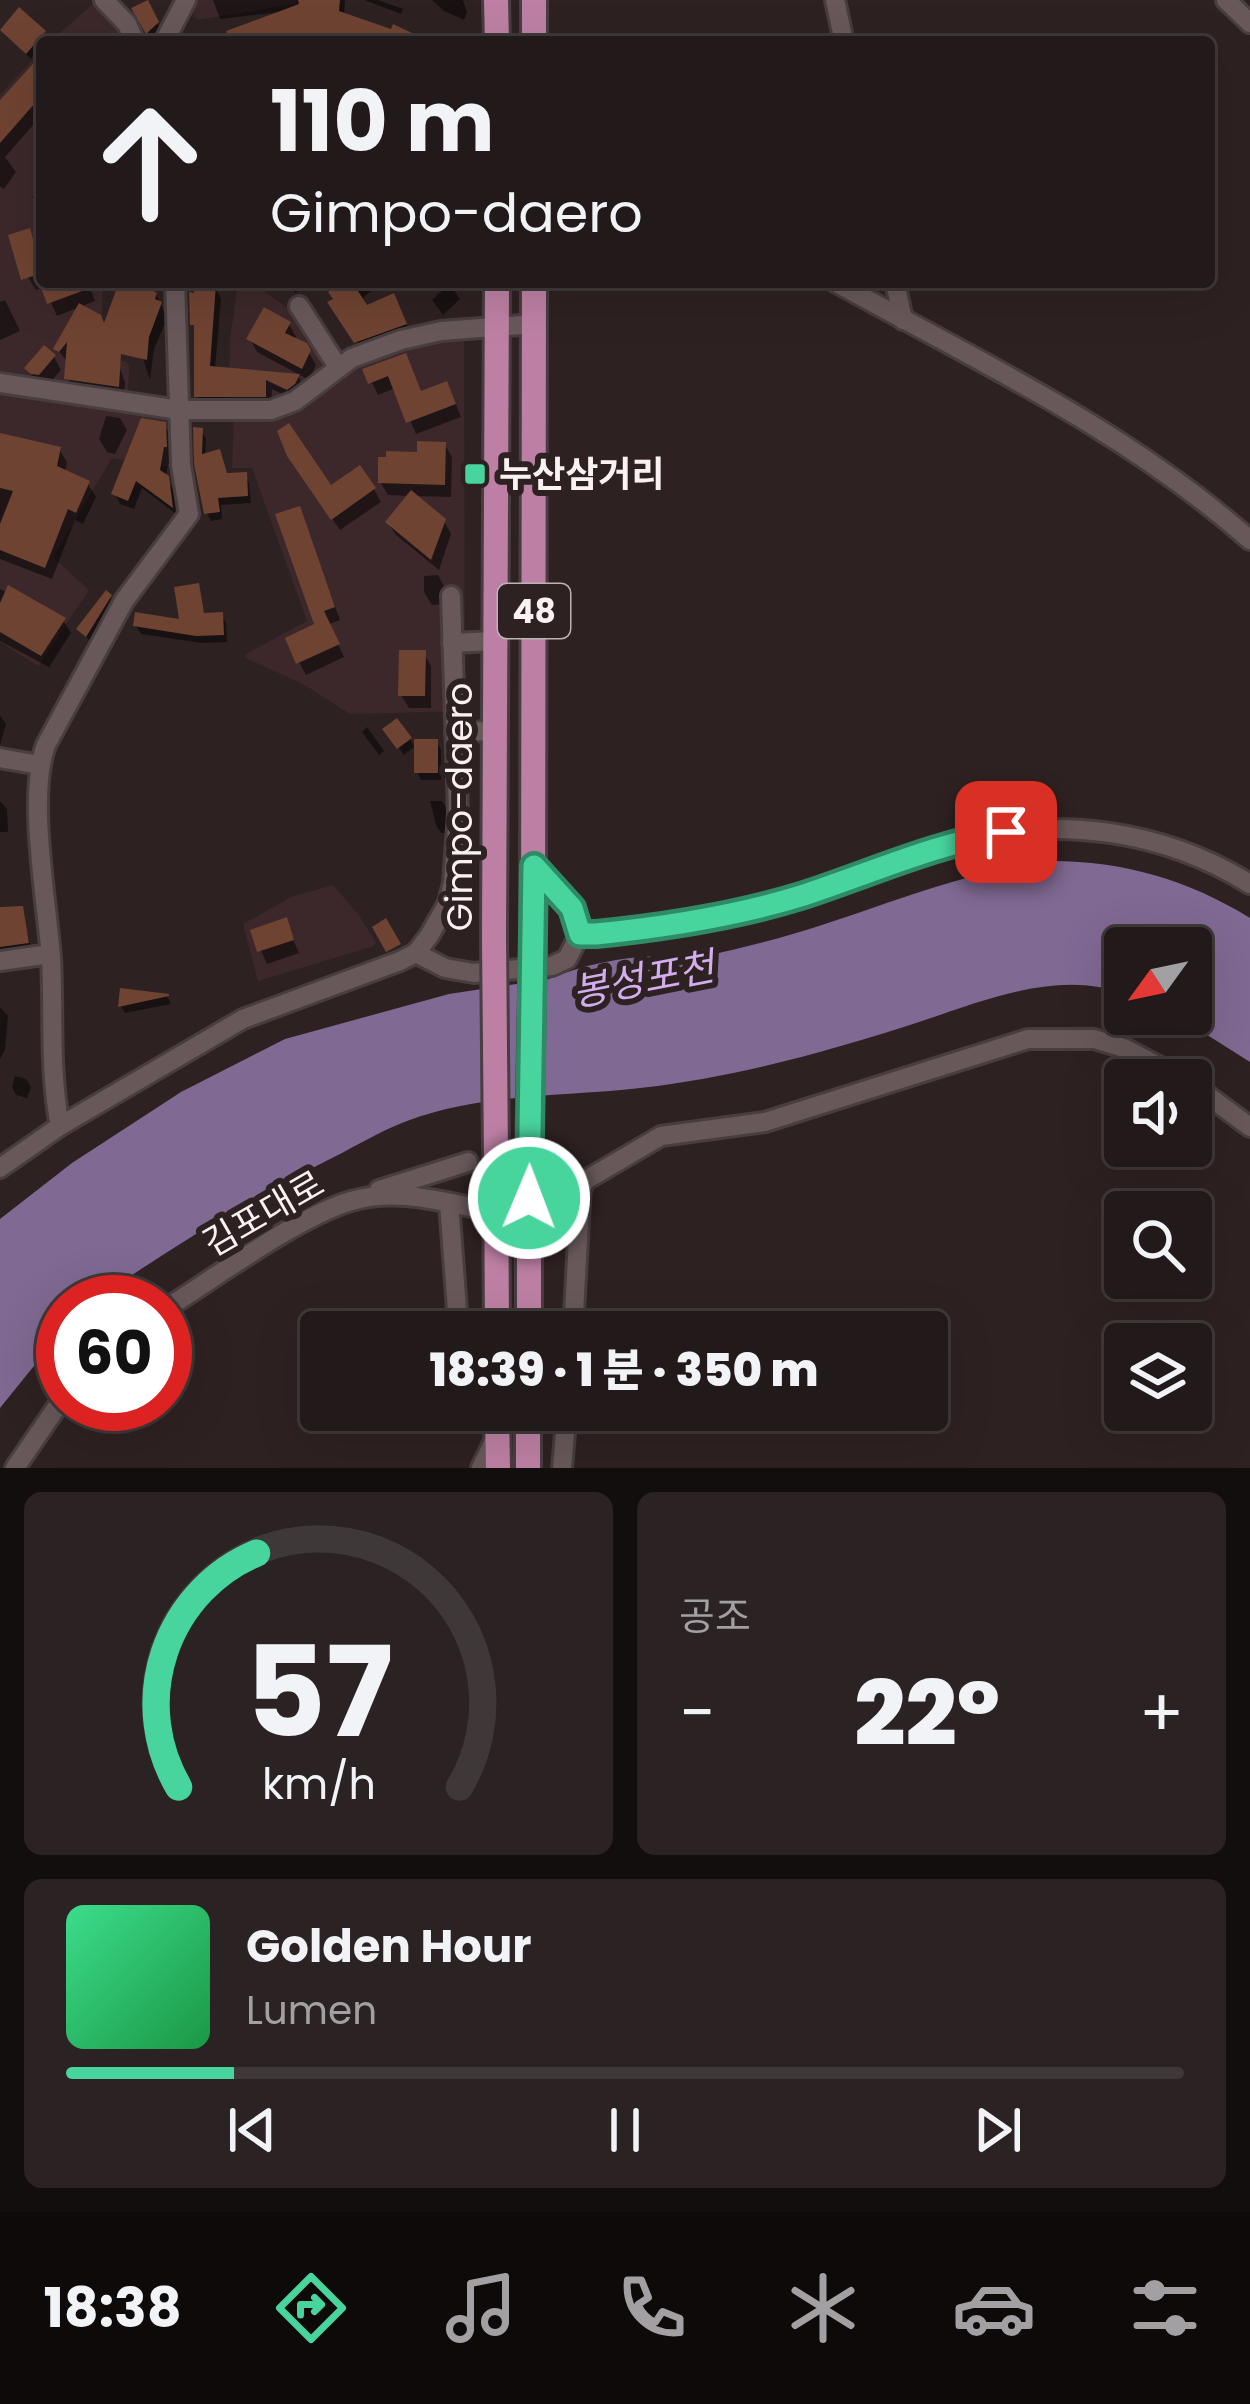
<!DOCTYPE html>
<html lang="ko">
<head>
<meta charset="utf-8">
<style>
	body { margin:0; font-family:Poppins,"Noto Sans KR",sans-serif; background:#2a2223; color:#f1f3f6; height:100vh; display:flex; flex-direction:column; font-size:45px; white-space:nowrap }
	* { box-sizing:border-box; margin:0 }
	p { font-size:39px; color:#a2a0a2 }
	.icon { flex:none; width:66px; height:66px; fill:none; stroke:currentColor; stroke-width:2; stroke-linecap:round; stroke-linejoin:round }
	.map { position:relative; height:1468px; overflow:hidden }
	.drawer { display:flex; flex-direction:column; gap:24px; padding:24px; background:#130e0e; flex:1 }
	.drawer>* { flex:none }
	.guide { position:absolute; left:36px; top:36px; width:1179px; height:252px; border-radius:12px; box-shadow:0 12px 48px #0002,0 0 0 3px #3f3839; background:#22191a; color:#f1f3f6; overflow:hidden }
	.needle { width:78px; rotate:237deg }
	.buttons { position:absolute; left:1104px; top:927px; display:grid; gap:24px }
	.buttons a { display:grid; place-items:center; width:108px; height:108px; border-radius:12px; background:#22191a; box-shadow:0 12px 48px #0002,0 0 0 3px #3f3839; font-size:60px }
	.speed { position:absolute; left:36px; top:1275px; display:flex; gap:24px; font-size:60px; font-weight:700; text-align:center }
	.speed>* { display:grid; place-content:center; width:156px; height:156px; border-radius:50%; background:#22191a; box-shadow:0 12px 48px #0002,0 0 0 3px #3f3839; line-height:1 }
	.speed .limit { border:18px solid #d22; background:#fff; color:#111 }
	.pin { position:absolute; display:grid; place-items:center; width:102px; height:102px; color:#fff; margin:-51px; border-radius:24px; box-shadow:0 6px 18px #0006 }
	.me { position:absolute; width:132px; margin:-66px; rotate:1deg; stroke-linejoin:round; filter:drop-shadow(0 0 9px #0008) }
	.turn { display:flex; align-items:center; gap:42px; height:252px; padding:0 36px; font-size:54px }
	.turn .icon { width:156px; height:156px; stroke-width:2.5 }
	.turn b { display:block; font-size:84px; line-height:102px }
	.big { font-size:90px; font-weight:800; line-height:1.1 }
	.drawer .widget { flex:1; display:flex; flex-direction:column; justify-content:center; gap:18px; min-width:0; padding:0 42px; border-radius:18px; background:#2a2223 }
	.drawer .dial { align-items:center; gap:0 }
	.dial svg { height:312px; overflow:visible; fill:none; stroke:#3f3839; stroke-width:7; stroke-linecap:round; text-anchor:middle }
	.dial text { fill:#f1f3f6; stroke:none }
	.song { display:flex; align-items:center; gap:36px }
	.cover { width:144px; height:144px; border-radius:18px; background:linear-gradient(135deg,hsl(150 70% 55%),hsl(140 70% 35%)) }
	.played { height:12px; border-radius:6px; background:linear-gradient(90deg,#48d49d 15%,#3f3839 15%) }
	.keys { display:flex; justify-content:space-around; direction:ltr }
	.heat { display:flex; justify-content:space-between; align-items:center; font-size:66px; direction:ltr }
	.drawer .tiles { flex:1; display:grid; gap:24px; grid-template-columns:1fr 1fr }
	.widget:last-child { grid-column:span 2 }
	.trip { position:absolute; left:300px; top:1311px; width:648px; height:120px; border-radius:12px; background:#22191a; box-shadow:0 12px 48px #0002,0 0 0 3px #3f3839; font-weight:800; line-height:120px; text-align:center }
	.dock { display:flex; height:192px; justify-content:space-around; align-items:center; background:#0e0a0a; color:#a2a0a2 }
	.dock .icon { width:84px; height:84px }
	.dock .selected { color:#48d49d }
	.dock b { font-size:54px; color:#f1f3f6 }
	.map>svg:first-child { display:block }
	.built { fill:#3c282a }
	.water { fill:#806992 }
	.shadow { fill:#0007 }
	.building { fill:#6f4332 }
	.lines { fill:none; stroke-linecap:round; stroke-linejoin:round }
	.minor-tunnel { stroke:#4d4041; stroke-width:18; stroke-dasharray:18 9; stroke-linecap:butt }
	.minor-casing { stroke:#483d3f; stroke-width:24 }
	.major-casing { stroke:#483d3f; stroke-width:30 }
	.minor { stroke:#68585a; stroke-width:18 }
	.major { stroke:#bd80a4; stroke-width:24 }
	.major-bridge-casing { stroke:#483d3f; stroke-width:30; stroke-linecap:butt }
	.major-bridge { stroke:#bd80a4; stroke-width:24 }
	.route-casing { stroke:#2f8a66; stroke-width:30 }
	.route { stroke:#48d49d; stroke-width:21 }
	.poi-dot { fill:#48d49d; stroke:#2e2122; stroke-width:4.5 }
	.labels { text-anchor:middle; stroke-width:12; stroke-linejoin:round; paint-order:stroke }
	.shield { fill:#2e2122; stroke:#bdb3b4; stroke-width:3 }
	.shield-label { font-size:33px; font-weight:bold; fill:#faf1f2 }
	.poi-label { font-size:36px; font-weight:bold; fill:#faf1f2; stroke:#2e2122; text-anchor:start }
	.street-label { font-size:36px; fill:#faf1f2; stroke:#2e2122 }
	.water-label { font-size:39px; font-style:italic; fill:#d3aeef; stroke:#2e2122 }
</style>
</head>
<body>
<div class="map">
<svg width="1250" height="1468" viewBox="0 0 1250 1468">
	<rect width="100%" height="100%" fill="#2e2122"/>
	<g class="built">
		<polygon points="192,0 296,0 296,4 197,20 190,10"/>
		<polygon points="96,1 101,3 129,42 50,42"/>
		<polygon points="42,50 42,282 103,282 102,316 83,350 86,358 125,361 129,366 128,396 0,377 0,95"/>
		<polygon points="238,282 261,289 293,312 328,364 283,401 229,407 230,340"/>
		<polygon points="464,334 465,711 350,714 303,684 246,658 246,654 307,621 252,468 232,468 234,416 268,415 369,355"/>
		<polygon points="0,389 173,414 174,468 112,458 53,557 89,590 38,666 0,642"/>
		<polygon points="333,885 358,914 376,942 374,946 258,981 243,924 291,897"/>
	</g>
	<path class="water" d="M1052,861c71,0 137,19 198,57v144l-76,-48h17v-66h-66v46c-66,-25 -140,6 -203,27 -92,30 -185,56 -282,67 -78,9 -158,5 -233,33 -25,9 -49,24 -73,36 -83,42 -165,91 -241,145h-30v28l-63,78v-189l72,-56 109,-71 104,-53 164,-45 100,-15c33,-14 72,-22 109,-23 10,-1 16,5 26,4 21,-3 43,-9 64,-14 104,-24 197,-73 304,-85z"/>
	<g class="shadow">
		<polygon points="213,0 345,0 344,16 424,42 233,42 230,33 280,12 220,19"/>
		<polygon points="364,0 378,0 403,9 401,14"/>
		<polygon points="432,0 463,0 467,12 464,20 444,11"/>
		<polygon points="147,4 162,32 153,40 135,9"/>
		<polygon points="2,30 44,33 48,41 42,42 31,59"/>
		<polygon points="42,59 42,115 5,157 16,172 4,189 0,186 0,105"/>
		<polygon points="42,184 42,211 32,197"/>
		<polygon points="29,232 42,265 42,282 88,282 95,301 80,307 106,330 125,382 124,398 74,390 68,378 69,364 57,349 80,307 57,316 44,287 36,290 28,277"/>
		<polygon points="123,282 153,287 167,318 154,349 150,380 120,290"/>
		<polygon points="288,282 310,282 295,293"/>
		<polygon points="348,282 381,282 345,314"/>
		<polygon points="438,282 455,282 451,286 460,299 443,315 432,300 444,289"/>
		<polygon points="215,287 221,299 215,369 298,376 304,387 294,400 272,389 271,407 203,407 197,396 197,331 193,324"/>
		<polygon points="5,300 20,331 0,340 0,302"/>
		<polygon points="399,308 411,335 363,352 342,319"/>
		<polygon points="289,324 296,337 294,341 305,346 316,365 309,380 257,352 250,339"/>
		<polygon points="404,356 422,394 453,397 461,417 416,434 396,388 378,395 366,370"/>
		<polygon points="54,357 61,370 47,386 35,381 28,369"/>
		<polygon points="106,416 120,418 127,430 115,454 107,452 99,439"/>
		<polygon points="164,424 170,435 171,456 165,477 173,489 176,514 142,488 134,509 120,504 115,494"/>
		<polygon points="201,431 206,438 205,456 219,452 228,476 245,475 249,483 251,503 221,505 222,519 211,521 207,513 197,463"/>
		<polygon points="0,437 59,449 67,462 65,472 88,484 96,497 83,524 75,520 52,579 0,559"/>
		<polygon points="445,445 452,457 451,497 413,496 444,521 451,534 439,570 396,535 388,523 410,496 388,495 381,483 421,455"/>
		<polygon points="298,469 330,489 374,489 381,502 340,530"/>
		<polygon points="299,509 340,620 329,624 344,657 306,675 299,662 318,626"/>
		<polygon points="438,575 445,588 444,604 432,605 424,592 424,576"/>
		<polygon points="197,587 205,616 222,615 226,623 227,642 202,643 141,634 136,626 183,623"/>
		<polygon points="0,589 63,620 71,633 49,667 0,641"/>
		<polygon points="110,597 114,605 91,642 79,629"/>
		<polygon points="424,653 431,666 431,708 409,708 401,695"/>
		<polygon points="0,716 6,724 0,745"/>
		<polygon points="367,727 384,751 379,755 362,732"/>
		<polygon points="391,738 410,739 414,747 404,755"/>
		<polygon points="437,742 441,750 441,780 421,780 417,772"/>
		<polygon points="0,801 7,809 8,832 0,832"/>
		<polygon points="430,801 442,801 447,809 446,833 441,833 436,825"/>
		<polygon points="21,909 32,951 0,956 0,910"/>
		<polygon points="285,921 299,953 267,964 253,932"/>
		<polygon points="167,996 171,1004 125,1013 121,1006"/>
		<polygon points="0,1007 8,1016 5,1050 0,1059"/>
		<polygon points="15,1076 26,1079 31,1087 27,1098 16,1095 12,1087"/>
	</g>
	<g class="building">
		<polygon points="148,0 159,22 146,34 131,8"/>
		<polygon points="298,0 340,0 339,11 391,29 393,24 431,42 314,42 299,37 230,42 226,31 299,4"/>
		<polygon points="19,7 46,31 26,54 0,30"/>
		<polygon points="42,54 42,108 36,102 0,143 0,100"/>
		<polygon points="30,228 42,273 21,280 8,235"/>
		<polygon points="39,282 104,282 104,283 47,304"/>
		<polygon points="128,282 155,282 152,290 157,293 155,299 162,302 149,337 147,360 121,354 119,387 64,379 67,342 59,352 53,349 79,303 101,315 104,323 118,285 125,288"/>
		<polygon points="195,282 216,284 210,366 300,374 295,384 287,390 266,380 266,397 194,397 194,325 190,325 189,292 194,293"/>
		<polygon points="343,282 352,282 367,305 394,293 407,324 354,343 327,302 333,299 328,292"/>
		<polygon points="264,307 291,322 285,333 307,343 311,350 302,369 246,339"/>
		<polygon points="44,345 56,355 39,375 31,374 24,368"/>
		<polygon points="406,353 421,391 447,381 456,404 406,423 388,376 368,384 362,369"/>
		<polygon points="141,418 166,422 167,447 164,447 160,470 169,476 173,508 136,481 128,501 111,494"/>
		<polygon points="289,423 331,485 360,465 376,488 331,520 287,456 277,431"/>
		<polygon points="193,427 203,428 202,454 220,449 227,473 247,472 248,496 218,498 220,512 204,514 194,464"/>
		<polygon points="0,433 61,447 57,466 90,481 76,513 68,509 45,568 0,550 0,524 13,491 0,488"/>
		<polygon points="417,441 446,442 445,485 378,483 378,457 386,457 386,451 417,452"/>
		<polygon points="411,490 446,519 431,560 385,522"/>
		<polygon points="300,506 335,607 324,611 340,644 296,664 285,638 314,624 275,514"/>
		<polygon points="199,583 204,613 223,612 224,635 196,636 133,626 135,612 179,619 174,587"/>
		<polygon points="8,585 66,618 41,656 0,632 0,603"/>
		<polygon points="106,590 112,595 86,637 76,629"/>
		<polygon points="399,650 426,650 425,696 398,696"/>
		<polygon points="397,718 412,738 397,749 382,729"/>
		<rect x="414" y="739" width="24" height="34"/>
		<polygon points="23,906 29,943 0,947 0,907"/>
		<polygon points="287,917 294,940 257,952 250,930"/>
		<polygon points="386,918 401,944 386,952 372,927"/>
		<polygon points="120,988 169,994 169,996 118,1007"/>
	</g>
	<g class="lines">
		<polyline class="minor-tunnel" points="471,1207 559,1201"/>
		<defs>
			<g id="minor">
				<polyline points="104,0 127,24 135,42"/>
				<polyline points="835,0 844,42"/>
				<polyline points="1226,0 1250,23"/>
				<polyline points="164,42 186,0"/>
				<path d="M835,282c143,79 292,149 415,258"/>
				<polyline points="895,282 903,320"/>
				<polyline points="299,306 338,367"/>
				<polyline points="0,383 180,410 271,410 295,401 352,358 401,340 441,331 534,324"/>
				<polyline points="452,643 495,641"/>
				<polyline points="455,732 495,731"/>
				<polyline points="0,758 40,765"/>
				<polyline points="534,865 572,907 580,934"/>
				<path d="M416,953l29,15 29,5 78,-7 15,-7 13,-25c74,-1 154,-17 224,-40 53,-17 103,-39 156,-53 99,-25 203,-11 290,43"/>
				<polyline points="0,961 50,954"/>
				<polyline points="1191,1083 1250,1127"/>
				<path d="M60,1126c-11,-56 -6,-112 -9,-168 -4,-56 -24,-162 -5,-213l78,-144 65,-87 -8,-49 -6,-183"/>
				<polyline points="0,1168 60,1126 243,1019 400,961 416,953 429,936 448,903 453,883 458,813 451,596"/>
				<polyline points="379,1190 468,1162"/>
				<polyline points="559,1201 580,1202 581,1188 586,1180 661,1136 765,1122 1028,1039 1094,1039 1124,1048 1185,1080"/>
				<polyline points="449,1203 457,1310 462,1332"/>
				<path d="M165,1309c50,-31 132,-92 186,-108 41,-12 80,-2 120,6"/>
				<polyline points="573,1332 580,1202"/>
				<polyline points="15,1468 63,1398"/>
				<polyline points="481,1468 498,1433"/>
				<polyline points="562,1468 567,1410"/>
			</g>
			<g id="major">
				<polyline points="496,0 497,42"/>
				<polyline points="534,0 534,42"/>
				<polyline points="494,938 497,282"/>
				<polyline points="533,941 534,282"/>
				<polyline points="496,1157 497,1332"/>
				<polyline points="529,1332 529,1154"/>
				<polyline points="497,1410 498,1468"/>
				<polyline points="528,1468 528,1410"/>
			</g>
		</defs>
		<use href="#minor" class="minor-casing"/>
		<use href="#major" class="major-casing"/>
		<use href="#minor" class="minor"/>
		<use href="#major" class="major"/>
		<defs>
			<g id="major-bridge">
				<polyline points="494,938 496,1157"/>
				<polyline points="529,1154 533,941"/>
			</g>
		</defs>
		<use href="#major-bridge" class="major-bridge-casing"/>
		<use href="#major-bridge" class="major-bridge"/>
	</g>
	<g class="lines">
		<defs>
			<path id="route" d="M529,1198l5,-332 38,42 8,26h16c70,-7 141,-18 208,-39 67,-22 131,-51 202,-63"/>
		</defs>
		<use href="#route" class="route-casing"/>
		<use href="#route" class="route"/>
	</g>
	<rect class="poi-dot" x="463" y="462" width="24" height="24" rx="6"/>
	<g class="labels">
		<rect class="shield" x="498" y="584" width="72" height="54" rx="9"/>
		<g class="shield-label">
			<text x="534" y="623">48</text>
		</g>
		<g class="poi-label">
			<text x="499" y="487">누산삼거리</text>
		</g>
		<g class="street-label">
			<text transform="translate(459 807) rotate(-90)" y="13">Gimpo-daero</text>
			<text transform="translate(263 1213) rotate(-30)" y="13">김포대로</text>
		</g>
		<g class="water-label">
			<text transform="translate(643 979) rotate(-11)" y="14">봉성포천</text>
		</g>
	</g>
</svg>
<div class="buttons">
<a><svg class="needle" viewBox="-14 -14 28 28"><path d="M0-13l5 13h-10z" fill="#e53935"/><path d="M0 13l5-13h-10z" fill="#a2a0a2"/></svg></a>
<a><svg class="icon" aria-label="sound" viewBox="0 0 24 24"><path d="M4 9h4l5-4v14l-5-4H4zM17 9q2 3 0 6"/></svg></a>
<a><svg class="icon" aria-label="search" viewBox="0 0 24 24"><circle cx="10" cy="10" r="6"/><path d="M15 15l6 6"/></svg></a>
<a><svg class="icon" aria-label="layers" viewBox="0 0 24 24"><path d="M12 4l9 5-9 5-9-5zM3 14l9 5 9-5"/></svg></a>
</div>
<div class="speed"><div class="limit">60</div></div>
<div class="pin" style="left:1006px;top:832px;background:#d93025"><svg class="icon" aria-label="arrive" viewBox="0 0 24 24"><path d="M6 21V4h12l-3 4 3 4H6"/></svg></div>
<svg class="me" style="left:529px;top:1198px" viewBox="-20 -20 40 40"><circle r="17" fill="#48d49d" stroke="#fff" stroke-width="3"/><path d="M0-11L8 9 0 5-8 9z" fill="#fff"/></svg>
<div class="trip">18:39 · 1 분 · 350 m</div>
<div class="guide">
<div class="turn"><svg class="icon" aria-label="ahead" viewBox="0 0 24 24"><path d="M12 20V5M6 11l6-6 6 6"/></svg><div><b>110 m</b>Gimpo-daero</div></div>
</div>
</div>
<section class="drawer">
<div class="tiles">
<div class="widget dial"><svg viewBox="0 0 100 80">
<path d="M14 69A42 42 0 1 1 86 69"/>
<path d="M14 69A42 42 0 0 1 34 9" stroke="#48d49d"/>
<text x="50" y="56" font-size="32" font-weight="700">57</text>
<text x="50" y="72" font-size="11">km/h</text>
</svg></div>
<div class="widget"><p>공조</p>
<div class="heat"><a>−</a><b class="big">22°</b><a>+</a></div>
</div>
<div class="widget">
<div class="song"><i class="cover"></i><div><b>Golden Hour</b><p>Lumen</p></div></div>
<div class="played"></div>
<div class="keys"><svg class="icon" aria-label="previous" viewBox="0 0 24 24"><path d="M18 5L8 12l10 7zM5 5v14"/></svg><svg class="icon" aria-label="pause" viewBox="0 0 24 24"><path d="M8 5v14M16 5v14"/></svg><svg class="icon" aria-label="next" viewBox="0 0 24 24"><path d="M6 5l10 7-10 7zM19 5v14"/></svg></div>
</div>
</div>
</section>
<nav class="dock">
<b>18:38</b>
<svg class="icon selected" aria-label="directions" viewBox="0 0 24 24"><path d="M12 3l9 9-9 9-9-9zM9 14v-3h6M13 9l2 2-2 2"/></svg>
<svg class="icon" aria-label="music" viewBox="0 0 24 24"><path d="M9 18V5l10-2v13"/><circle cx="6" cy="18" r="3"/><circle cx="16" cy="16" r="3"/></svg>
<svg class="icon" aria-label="phone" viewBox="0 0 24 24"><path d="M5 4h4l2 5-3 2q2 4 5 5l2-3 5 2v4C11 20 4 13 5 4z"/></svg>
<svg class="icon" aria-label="climate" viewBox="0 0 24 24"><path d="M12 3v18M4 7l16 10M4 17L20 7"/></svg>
<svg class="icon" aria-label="car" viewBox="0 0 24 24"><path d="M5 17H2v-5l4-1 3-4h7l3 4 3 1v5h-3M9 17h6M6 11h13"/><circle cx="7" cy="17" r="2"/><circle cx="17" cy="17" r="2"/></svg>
<svg class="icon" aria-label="filters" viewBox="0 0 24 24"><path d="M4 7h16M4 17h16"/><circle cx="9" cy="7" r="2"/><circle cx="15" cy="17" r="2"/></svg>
</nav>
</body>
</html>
